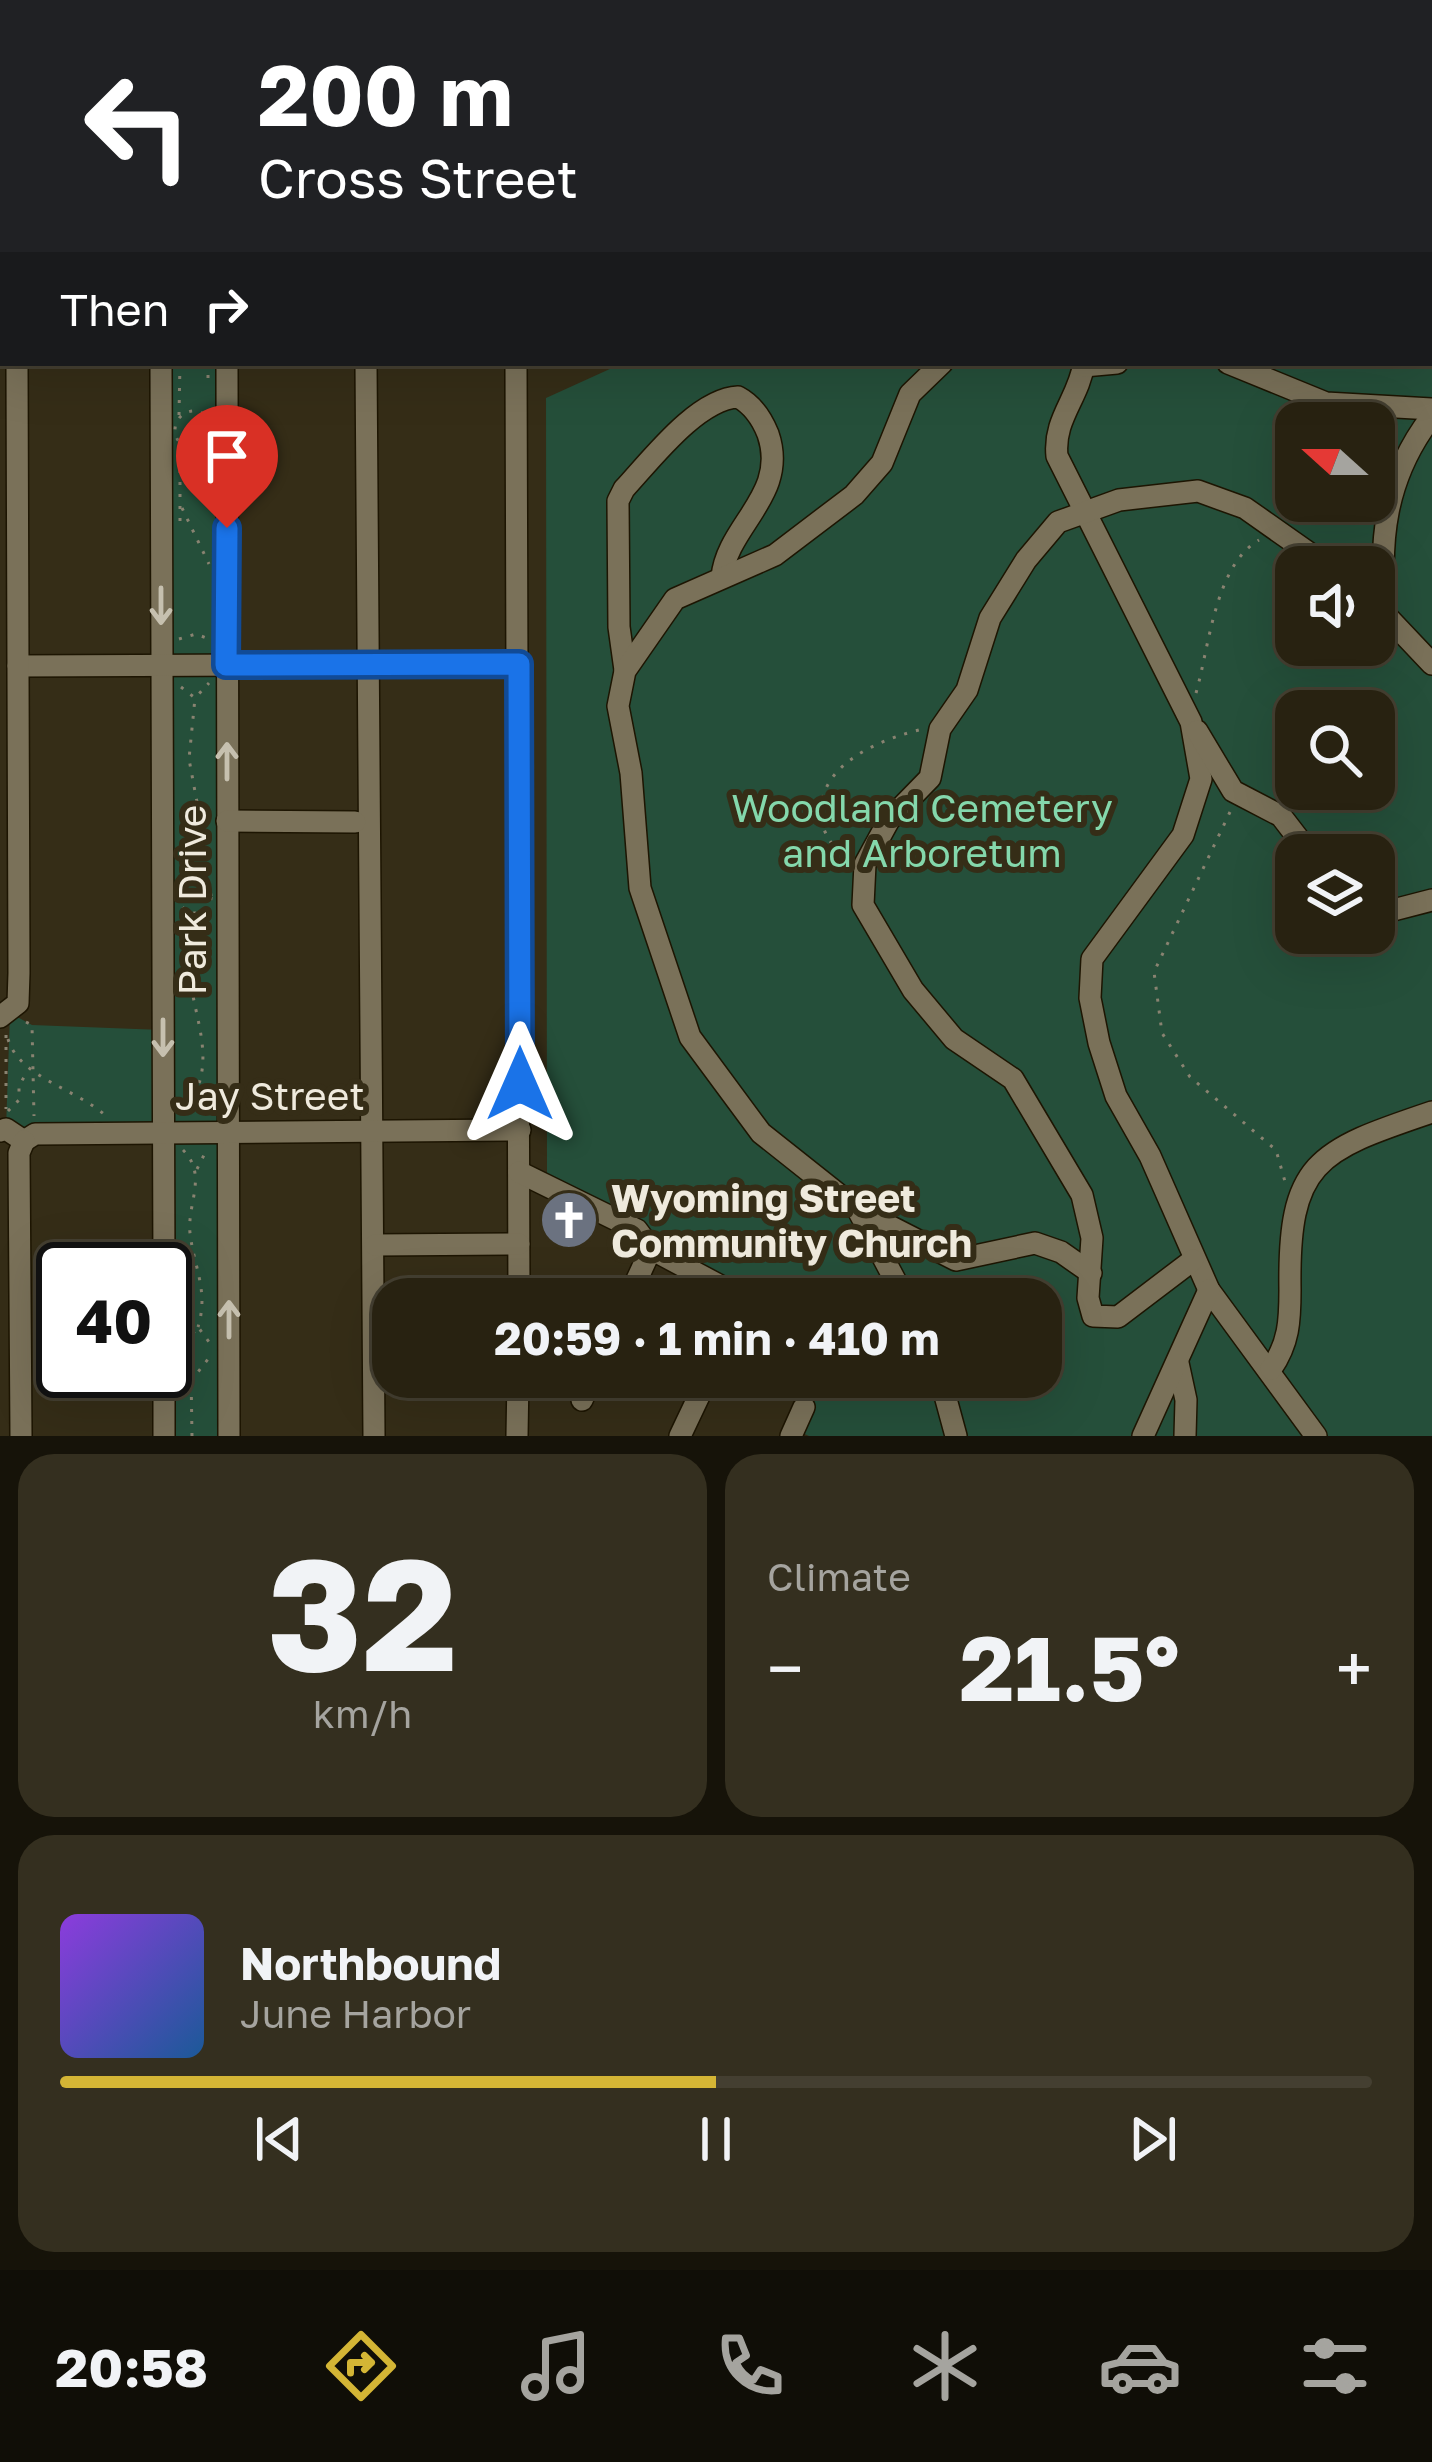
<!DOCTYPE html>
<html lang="en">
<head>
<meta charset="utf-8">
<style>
	body { margin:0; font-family:"Golos Text",sans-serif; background:#342f1f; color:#f1f3f6; height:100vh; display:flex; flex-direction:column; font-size:45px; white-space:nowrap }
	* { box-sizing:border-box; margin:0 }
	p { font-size:39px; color:#a5a49f }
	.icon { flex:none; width:66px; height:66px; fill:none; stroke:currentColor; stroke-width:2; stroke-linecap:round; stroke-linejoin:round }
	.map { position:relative; height:1436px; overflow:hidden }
	.drawer { display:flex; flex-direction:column; gap:18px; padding:18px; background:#161309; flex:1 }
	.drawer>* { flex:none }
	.hud { position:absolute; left:0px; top:0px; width:1434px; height:366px; box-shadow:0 12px 48px #0002,0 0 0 3px #443f31; background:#202124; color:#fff; overflow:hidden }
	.needle { width:78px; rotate:291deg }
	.tools { position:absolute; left:1275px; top:402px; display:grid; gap:24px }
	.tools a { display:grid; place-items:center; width:120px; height:120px; border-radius:24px; background:#282211; box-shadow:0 12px 48px #0002,0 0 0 3px #443f31; font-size:60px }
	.speed { position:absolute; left:36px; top:1242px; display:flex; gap:24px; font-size:60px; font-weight:700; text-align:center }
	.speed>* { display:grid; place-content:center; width:156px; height:156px; border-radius:50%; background:#282211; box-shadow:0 12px 48px #0002,0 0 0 3px #443f31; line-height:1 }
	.speed .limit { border:6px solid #111; border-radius:18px; background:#fff; color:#111 }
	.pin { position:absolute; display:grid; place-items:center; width:102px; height:102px; color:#fff; margin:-123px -51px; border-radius:50% 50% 50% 0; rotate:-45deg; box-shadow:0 0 12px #0007 }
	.pin .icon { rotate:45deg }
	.me { position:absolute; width:132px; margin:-66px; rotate:0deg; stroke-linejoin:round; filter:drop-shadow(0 0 9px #0008) }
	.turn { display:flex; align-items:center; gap:42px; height:252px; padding:0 60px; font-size:54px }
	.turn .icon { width:156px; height:156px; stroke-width:2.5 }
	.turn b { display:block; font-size:84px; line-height:102px }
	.then { display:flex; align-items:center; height:114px; padding:0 60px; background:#0003; gap:24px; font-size:45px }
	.big { font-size:90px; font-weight:700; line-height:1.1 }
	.drawer .widget { flex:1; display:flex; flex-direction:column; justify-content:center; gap:18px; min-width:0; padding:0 42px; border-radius:36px; background:#342f1f }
	.drawer .dial { align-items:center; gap:0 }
	.dial b { font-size:156px; line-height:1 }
	.song { display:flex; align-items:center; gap:36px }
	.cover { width:144px; height:144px; border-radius:18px; background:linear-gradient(135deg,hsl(270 70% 55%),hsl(210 70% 35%)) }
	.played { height:12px; border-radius:6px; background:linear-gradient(90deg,#d4b535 50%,#443f31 50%) }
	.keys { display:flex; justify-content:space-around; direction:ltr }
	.heat { display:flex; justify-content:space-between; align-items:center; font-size:66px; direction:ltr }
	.drawer .tiles { flex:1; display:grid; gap:18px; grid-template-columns:1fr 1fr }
	.widget:last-child { grid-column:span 2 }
	.trip { position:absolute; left:372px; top:1278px; width:690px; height:120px; border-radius:36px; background:#282211; box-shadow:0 12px 48px #0002,0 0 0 3px #443f31; font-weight:700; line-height:120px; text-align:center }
	.tab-bar { display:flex; height:192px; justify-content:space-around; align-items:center; background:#100e07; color:#a5a49f }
	.tab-bar .icon { width:84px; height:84px }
	.tab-bar .current { color:#d4b535 }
	.tab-bar b { font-size:54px; color:#f1f3f6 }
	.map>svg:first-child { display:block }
	.green { fill:#254f3a; fill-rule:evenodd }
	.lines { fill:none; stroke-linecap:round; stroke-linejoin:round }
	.minor-casing { stroke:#1d1502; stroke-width:24 }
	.major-casing { stroke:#1d1502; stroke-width:30 }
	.path { stroke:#898371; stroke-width:3; stroke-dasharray:3 9; stroke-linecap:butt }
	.minor { stroke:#7a7159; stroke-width:21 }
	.major { stroke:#c7883f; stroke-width:27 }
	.oneway { stroke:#c6c0af }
	.route-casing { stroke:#114b97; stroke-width:30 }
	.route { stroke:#1a73e8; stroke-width:21 }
	.labels { text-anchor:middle; stroke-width:12; stroke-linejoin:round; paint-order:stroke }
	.park-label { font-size:39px; fill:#84d8ac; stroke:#352d17 }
	.street-label { font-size:39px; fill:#efeadd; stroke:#352d17 }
	.poi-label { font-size:39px; font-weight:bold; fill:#efeadd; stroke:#352d17; text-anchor:start }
</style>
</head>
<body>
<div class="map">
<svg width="1432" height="1436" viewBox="0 0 1432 1436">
	<rect width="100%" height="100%" fill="#352d17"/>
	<g class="green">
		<path d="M1302,0h130v1436h-623l-15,-7 25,-52h222v-78h-272l-115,-53 -107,-71 -1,-777 77,-35h808v-360zM1296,423h78v78h-78zM1296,567h78v78h-78zM1296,711h78v78h-78zM1296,855h78v78h-78z"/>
		<polygon points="161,363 227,363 229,1436 164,1436 164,1132 6,1129 10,1013 32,1025 162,1030"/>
	</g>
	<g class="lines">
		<defs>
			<g id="minor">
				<polyline points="125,0 126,3"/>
				<polyline points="657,0 657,3"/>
				<polyline points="1029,0 1030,3"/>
				<polyline points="1292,0 1293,3"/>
				<polyline points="202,3 202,0"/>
				<polyline points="230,3 239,0"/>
				<polyline points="443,3 444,0"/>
				<polyline points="551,3 552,0"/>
				<polyline points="598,3 602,0"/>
				<polyline points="1228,3 1237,0"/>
				<polyline points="1431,39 1432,39"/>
				<polyline points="0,79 3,78"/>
				<polyline points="1431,209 1432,209"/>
				<polyline points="161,363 164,1269"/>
				<polyline points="227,363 229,1436"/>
				<polyline points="366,363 374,1436"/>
				<polyline points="516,363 519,1299"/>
				<path d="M1084,363c-5,35 -31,56 -27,93l134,266 10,57 -18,56 -91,124 -2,39 9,45 17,53 34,60 59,134 107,146"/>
				<polyline points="1228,363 1326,403 1432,409"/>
				<polyline points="1084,366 1117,363"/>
				<polyline points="1379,608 1432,664"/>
				<path d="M1386,614c-8,-73 -1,-137 46,-198"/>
				<polyline points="18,666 519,664"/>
				<path d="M625,670l-6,-43 -1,-126 6,-12c27,-29 73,-90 114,-92 15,8 24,22 30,37 21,61 -41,91 -46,143"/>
				<polyline points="1197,731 1233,791 1281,816 1311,855"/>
				<polyline points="227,821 355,822"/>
				<polyline points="1374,915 1432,900"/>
				<polyline points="0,1017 18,1003 19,973 17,363"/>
				<polyline points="0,1131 6,1129 24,1141"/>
				<polyline points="24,1141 35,1134 520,1130"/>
				<polyline points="519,1172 637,1230 651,1249"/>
				<polyline points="858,1210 956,1260 1035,1243 1061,1252 1091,1273"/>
				<polyline points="375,1245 519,1244"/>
				<polyline points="1193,1260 1118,1317 1093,1316 1088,1298 1092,1238 1082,1195 1013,1079 954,1039 913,990 863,905 865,864 889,820 930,778 940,729 967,690 990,618 1026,560 1058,522 1119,500 1198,491 1245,508 1329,567"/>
				<polyline points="628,1299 651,1249 745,1299"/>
				<polyline points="905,1299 858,1210 761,1133 690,1037 640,888 631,773 618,706 625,671 675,599 775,555 854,495 882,463 910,394 942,363"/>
				<polyline points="1178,1363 1186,1400 1185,1436"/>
				<path d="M1271,1369c18,-26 19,-48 19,-79 -2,-128 26,-139 142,-178"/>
				<polyline points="164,1371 164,1436"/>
				<polyline points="940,1377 956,1436"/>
				<polyline points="582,1400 592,1377"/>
				<polyline points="21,1436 19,1153 24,1141"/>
				<polyline points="517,1436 518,1377"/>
				<polyline points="680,1436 708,1377"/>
				<polyline points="791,1436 804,1407"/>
				<polyline points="1143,1436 1209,1290"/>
			</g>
			<g id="major">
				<polyline points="714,3 723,0"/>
				<polyline points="0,234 3,233"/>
			</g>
		</defs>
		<use href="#minor" class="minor-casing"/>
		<use href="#major" class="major-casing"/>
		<g class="path">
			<polyline points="779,0 780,3"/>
			<polyline points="208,363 208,382"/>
			<circle cx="194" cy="430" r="19"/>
			<polyline points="179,415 180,363"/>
			<polyline points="182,508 209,564"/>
			<polyline points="180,521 180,453"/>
			<polyline points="179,639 196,634 209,639"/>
			<polyline points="181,687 195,698 209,683"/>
			<path d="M1196,693c13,-45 19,-128 63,-153"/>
			<polyline points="1230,812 1154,972 1162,1033 1190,1077 1276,1150 1286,1185"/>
			<polyline points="843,855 853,852 851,843"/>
			<path d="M846,863c-9,-13 -21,-25 -24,-41 -10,-56 58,-83 101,-93"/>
			<circle cx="195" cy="897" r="16"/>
			<polyline points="188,883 203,835 189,759 195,698"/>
			<polyline points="26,1022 32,1025 34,1116"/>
			<polyline points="6,1035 6,1109"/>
			<path d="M8,1039c11,38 66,49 97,76"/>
			<polyline points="199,1098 212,1113"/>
			<polyline points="8,1111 19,1100 19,1086 28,1070"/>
			<path d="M181,1114c47,-53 3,-106 8,-165 1,-13 7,-25 11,-37"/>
			<path d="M183,1150c25,25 4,53 7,83 4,35 19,58 8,94"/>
			<polyline points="197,1169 206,1151"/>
			<polyline points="165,1350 179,1349"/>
			<polyline points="191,1381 212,1354"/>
			<polyline points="192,1436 191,1372 181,1349 198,1327 209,1342"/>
		</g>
		<use href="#minor" class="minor"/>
		<use href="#major" class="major"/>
	</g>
	<defs><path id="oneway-shaft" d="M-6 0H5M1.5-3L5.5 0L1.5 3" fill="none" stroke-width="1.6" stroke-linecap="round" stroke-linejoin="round" transform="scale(3)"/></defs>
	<g class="oneway">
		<use href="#oneway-shaft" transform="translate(161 606) rotate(90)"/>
		<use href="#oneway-shaft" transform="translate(227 761) rotate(-90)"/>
		<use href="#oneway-shaft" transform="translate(163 1038) rotate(90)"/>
		<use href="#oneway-shaft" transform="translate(229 1319) rotate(-90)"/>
	</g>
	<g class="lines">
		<defs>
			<polyline id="route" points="227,528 226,665 519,664 520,1084"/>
		</defs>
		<use href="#route" class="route-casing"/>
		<use href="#route" class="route"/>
	</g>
	<defs>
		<symbol id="church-disc" viewBox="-11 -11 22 22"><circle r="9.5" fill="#6b7280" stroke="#352d17"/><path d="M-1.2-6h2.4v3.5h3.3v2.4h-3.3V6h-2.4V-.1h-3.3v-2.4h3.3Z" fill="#fff"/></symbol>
	</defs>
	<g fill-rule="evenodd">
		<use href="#church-disc" x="536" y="1187" width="66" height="66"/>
	</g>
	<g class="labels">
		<g class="park-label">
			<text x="922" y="822">Woodland Cemetery<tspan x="922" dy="45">and Arboretum</tspan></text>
		</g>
		<g class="street-label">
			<text transform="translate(192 900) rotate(-90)" y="14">Park Drive</text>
			<text x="270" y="1110">Jay Street</text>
		</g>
		<g class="poi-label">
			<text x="611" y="1212">Wyoming Street<tspan x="611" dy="45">Community Church</tspan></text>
		</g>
	</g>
</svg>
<div class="tools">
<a><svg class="needle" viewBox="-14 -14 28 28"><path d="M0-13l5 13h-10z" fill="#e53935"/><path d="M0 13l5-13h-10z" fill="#a5a49f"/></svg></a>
<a><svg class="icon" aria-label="sound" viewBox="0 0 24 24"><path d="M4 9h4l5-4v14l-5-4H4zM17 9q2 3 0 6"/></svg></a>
<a><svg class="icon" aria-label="search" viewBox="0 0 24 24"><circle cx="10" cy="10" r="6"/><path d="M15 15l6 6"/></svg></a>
<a><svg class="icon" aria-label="layers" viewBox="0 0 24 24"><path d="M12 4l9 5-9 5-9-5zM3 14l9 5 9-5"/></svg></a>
</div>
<div class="speed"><div class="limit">40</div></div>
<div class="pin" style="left:227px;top:528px;background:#d93025"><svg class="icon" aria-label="arrive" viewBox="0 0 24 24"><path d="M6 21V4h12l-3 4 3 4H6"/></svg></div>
<svg class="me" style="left:520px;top:1084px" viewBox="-20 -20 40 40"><path d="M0-17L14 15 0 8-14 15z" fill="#1a73e8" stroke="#fff" stroke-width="4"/></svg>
<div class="trip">20:59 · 1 min · 410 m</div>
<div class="hud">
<div class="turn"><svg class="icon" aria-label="left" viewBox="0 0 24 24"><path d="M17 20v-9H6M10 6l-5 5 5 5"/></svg><div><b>200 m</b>Cross Street</div></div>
<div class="then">Then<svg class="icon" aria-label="right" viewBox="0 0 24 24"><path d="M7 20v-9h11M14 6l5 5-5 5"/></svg></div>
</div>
</div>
<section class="drawer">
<div class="tiles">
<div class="widget dial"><b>32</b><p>km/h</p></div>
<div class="widget"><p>Climate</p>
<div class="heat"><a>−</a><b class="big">21.5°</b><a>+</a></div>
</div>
<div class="widget">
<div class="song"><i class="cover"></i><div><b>Northbound</b><p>June Harbor</p></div></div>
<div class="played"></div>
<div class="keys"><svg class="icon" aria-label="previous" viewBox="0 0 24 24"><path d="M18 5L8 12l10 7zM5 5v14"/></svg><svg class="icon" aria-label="pause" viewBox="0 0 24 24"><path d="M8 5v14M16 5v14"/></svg><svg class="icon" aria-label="next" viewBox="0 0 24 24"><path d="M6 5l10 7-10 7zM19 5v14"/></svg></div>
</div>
</div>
</section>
<nav class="tab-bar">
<b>20:58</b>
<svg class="icon current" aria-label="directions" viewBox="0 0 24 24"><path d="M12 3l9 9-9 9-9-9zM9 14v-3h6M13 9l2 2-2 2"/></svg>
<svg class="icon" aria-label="music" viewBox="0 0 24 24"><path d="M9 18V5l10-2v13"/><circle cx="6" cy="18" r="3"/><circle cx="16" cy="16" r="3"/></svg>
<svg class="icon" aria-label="phone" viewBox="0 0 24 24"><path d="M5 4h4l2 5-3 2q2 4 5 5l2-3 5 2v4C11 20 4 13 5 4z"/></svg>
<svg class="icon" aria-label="climate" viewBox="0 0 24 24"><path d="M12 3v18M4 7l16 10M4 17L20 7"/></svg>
<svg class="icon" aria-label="car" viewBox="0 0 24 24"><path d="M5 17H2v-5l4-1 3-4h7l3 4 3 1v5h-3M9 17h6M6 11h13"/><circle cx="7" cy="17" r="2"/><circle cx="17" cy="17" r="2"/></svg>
<svg class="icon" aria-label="filters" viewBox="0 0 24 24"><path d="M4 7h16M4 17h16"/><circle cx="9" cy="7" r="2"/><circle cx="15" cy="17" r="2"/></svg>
</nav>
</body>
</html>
